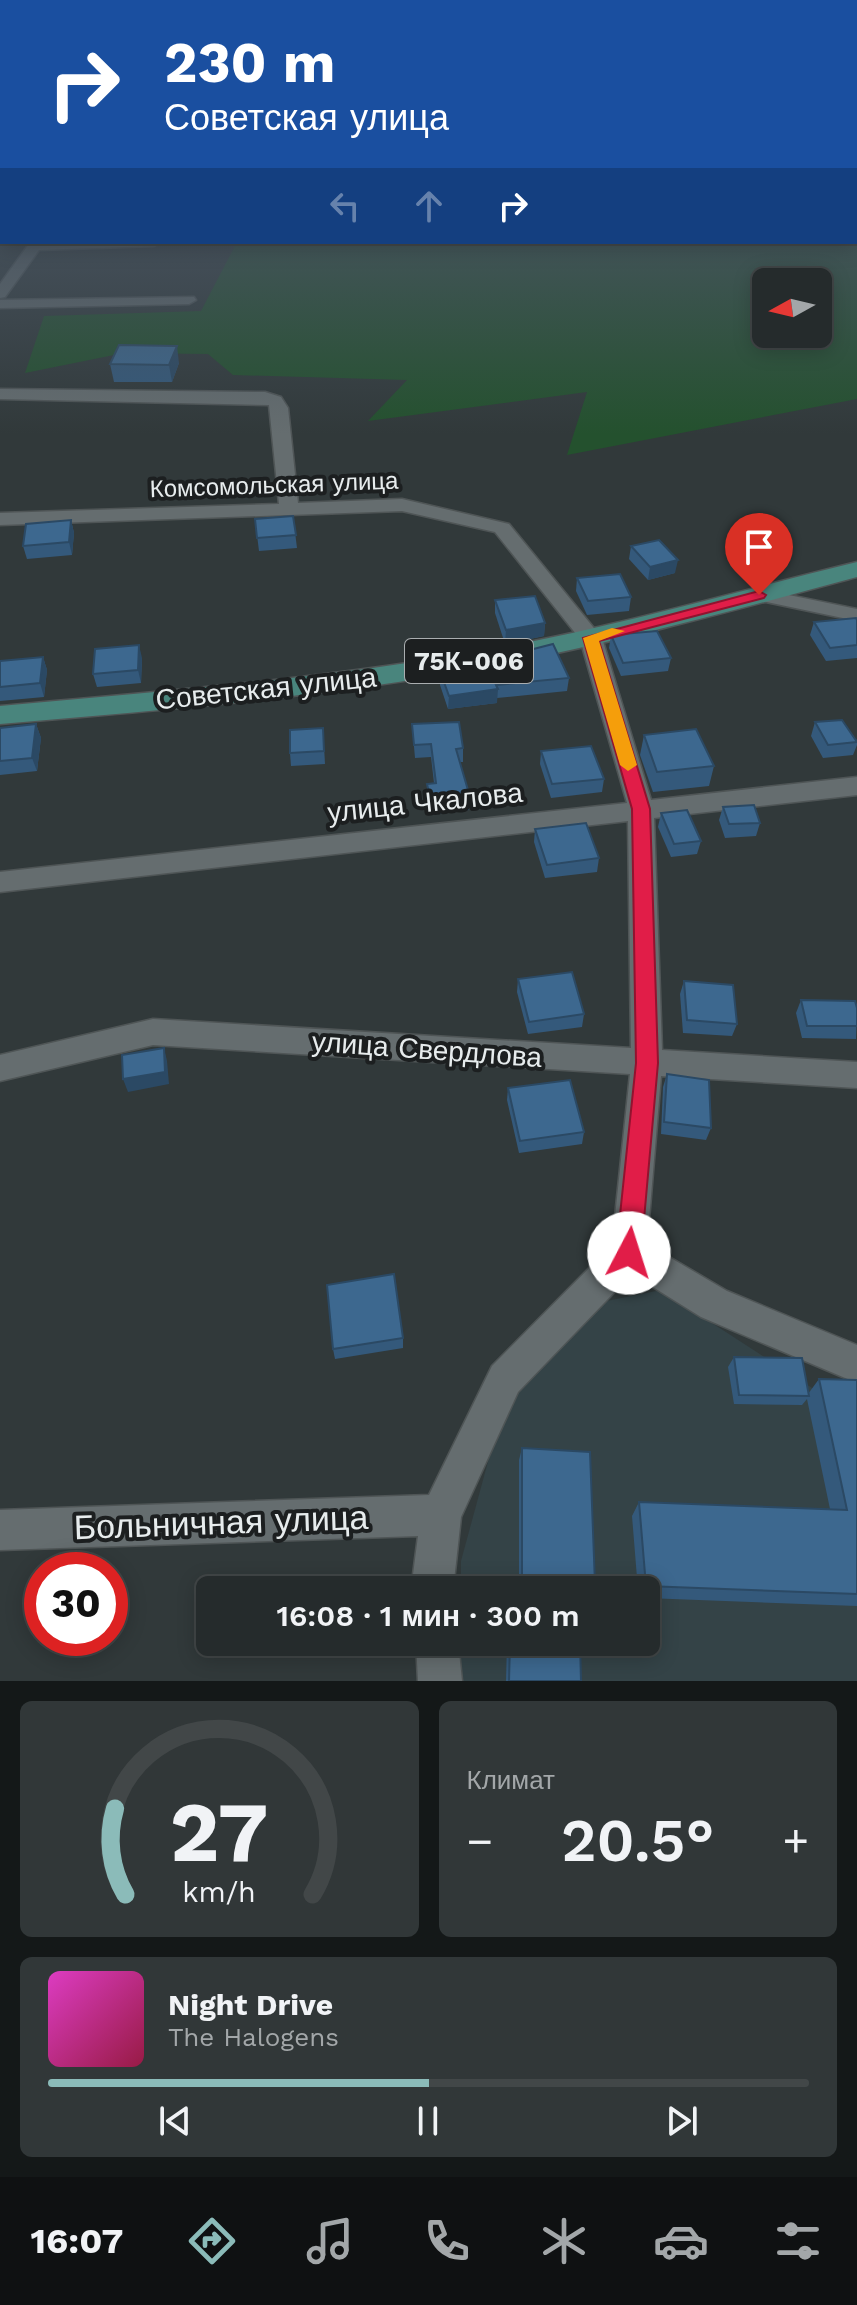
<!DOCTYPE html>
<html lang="ru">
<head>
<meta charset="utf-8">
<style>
	body { margin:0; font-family:"Work Sans",sans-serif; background:#313738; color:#f1f3f6; height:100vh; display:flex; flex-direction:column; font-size:30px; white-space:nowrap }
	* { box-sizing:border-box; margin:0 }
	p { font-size:26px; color:#a3a7a9 }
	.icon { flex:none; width:44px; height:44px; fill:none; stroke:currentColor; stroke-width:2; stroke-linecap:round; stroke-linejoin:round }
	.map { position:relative; height:1681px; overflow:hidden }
	.side { display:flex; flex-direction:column; gap:20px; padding:20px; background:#141818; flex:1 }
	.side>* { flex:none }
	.banner { position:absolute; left:0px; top:0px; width:858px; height:244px; box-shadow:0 4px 20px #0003,0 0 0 2px #424748; background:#1a4fa0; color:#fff; overflow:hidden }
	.needle { width:52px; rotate:262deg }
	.controls { position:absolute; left:752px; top:268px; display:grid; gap:16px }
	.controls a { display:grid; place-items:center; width:80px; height:80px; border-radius:12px; background:#252b2c; box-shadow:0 4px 20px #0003,0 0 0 2px #424748; font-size:40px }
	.speed { position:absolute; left:24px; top:1552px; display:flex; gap:16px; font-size:40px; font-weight:700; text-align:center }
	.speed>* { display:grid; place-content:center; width:104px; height:104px; border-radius:50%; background:#252b2c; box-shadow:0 4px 20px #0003,0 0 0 2px #424748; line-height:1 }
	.speed .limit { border:12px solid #d22; background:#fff; color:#111 }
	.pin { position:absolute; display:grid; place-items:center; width:68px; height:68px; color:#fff; margin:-82px -34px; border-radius:50% 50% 50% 0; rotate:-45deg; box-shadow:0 0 8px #0007 }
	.pin .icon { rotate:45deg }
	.me { position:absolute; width:88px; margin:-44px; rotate:5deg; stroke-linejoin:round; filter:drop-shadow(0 0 6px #0008) }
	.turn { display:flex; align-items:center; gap:28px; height:168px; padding:0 32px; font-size:36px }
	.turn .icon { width:104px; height:104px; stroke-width:2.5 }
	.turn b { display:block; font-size:56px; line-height:68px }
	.lanes { display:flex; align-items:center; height:76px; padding:0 32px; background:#0003; justify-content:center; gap:40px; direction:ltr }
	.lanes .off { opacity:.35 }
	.big { font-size:60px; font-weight:600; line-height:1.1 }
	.side .widget { flex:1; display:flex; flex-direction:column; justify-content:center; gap:12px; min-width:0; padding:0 28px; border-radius:12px; background:#313738 }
	.side .dial { align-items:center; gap:0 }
	.dial svg { height:208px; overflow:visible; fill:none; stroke:#424748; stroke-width:7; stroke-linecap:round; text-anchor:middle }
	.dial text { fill:#f1f3f6; stroke:none }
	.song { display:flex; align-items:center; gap:24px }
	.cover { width:96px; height:96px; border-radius:12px; background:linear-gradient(135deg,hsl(310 70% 55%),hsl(340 70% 35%)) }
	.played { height:8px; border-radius:4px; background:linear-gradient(90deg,#8bbbb9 50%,#424748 50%) }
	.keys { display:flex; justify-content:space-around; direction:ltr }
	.heat { display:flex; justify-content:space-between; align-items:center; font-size:44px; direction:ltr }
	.side .tiles { flex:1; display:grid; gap:20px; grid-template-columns:1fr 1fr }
	.widget:last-child { grid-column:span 2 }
	.trip { position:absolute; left:196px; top:1576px; width:464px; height:80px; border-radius:12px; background:#252b2c; box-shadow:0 4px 20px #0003,0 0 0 2px #424748; font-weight:600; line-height:80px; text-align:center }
	.dock { display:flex; height:128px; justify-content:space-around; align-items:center; background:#0f1112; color:#a3a7a9 }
	.dock .icon { width:56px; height:56px }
	.dock .current { color:#8bbbb9 }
	.dock b { font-size:36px; color:#f1f3f6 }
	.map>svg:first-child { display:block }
	.built { fill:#344347 }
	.green { fill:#24512e; fill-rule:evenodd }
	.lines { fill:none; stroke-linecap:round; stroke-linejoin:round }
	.minor-casing { stroke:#4f5556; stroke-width:3 }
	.major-casing { stroke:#4f5556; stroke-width:3 }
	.minor { fill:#656d6f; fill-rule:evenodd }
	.major { fill:#49857d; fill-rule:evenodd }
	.wall { fill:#34597b }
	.shaded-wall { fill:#2b4964 }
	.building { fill:#3d688f; stroke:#2b4964; stroke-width:2 }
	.route { fill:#e11d48; stroke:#92132f; stroke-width:2 }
	.slow { fill:#f59e0b }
	.labels { text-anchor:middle; stroke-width:8; stroke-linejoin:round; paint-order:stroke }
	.far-street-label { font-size:24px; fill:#e7eced; stroke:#1c1f20 }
	.shield { fill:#1c1f20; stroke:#aaaeb0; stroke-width:2 }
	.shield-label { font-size:26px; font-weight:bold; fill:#e7eced }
	.street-label { font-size:28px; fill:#e7eced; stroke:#1c1f20 }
	.near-street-label { font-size:34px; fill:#e7eced; stroke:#1c1f20 }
</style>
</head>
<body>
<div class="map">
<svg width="857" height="1681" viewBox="0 0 857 1681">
	<rect width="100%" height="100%" fill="#31393a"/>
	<polygon class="built" points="661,1290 857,1417 857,1681 461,1681 461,1642 646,1642 646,1590 461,1590 461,1561 508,1388 587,1305"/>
	<path class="green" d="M857,198v201l-290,56 20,-63 -219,29 39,-41 -174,-5 -25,-21 -84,-1 -99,20 19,-57 157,-5 36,-69h619zM766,282h52v52h-52z"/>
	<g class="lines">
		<defs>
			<g id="minor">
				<polygon points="36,242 161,242 154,246 39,250 5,297 0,298 0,284 29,244"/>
				<polygon points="194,297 196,300 189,304 0,308 0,300"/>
				<polygon points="0,389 265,392 281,397 288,408 298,503 402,499 509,524 602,638 651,800 857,777 857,795 654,818 662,1050 857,1062 857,1088 661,1076 647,1244 727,1291 857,1345 857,1383 701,1317 632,1274 518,1392 461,1517 453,1590 411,1590 418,1536 0,1550 0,1510 429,1495 492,1366 612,1245 630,1074 153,1045 0,1081 0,1055 153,1019 631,1048 628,821 0,892 0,872 627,803 580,639 495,532 402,511 0,525 0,513 279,504 269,405 0,399"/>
				<polygon points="759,589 857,609 857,621 752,599 749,595 752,591"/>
				<polygon points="416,1642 458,1642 462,1681 418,1681"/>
			</g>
			<path id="major" d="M857,562v15c-122,33 -245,67 -370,90 -161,30 -325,43 -487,57v-18c162,-15 326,-27 487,-56 125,-22 247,-58 370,-88z"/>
		</defs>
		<use href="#minor" class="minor-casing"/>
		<use href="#major" class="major-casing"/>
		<use href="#minor" class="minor"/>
		<use href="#major" class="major"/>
	</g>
	<g class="wall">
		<polygon points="179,363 172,382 114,382 110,364"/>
		<polygon points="293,516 297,548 259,551 255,519"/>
		<polygon points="71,520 74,533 72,555 27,559 23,546"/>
		<polygon points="631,546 675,573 648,580 629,559"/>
		<polygon points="577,578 631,597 629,611 587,615 576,591"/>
		<polygon points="495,600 545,623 544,636 505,644 495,613"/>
		<polygon points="857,620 857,658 826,661 810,635 814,622"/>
		<polygon points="611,635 671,658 668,671 621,676 609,648"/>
		<polygon points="43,657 47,670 44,697 0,701 0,661"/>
		<polygon points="142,658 141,683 97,687 93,674"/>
		<polygon points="440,671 569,678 567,691 497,698 497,703 448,709 440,685"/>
		<polygon points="815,722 857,740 857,745 853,755 823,758 811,736"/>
		<polygon points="36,724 41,738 37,771 0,775 0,728"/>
		<polygon points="412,724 463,748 463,762 459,762 470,797 469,810 431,815 427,797 427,784 434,783 431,757 415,758"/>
		<polygon points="323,728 325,764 291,766 290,753"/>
		<polygon points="644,735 714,766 709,786 653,792 640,755"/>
		<polygon points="541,751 604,779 602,792 551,798 540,764"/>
		<polygon points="723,807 760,823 756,836 725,838 719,820"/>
		<polygon points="661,813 701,841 697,854 671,857 658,827"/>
		<polygon points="535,829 599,858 597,872 545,878 534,842"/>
		<polygon points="518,979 584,1014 582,1027 528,1034 517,992"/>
		<polygon points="684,981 737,1024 732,1036 683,1033 680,994"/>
		<polygon points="801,1000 857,1008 856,1039 802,1038 796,1013"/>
		<polygon points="667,1074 711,1128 706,1140 661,1134 663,1087"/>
		<polygon points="508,1088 584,1132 582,1144 519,1153 507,1100"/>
		<polygon points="403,1338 403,1348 335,1359 333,1349"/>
		<polygon points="734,1357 808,1394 819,1379 857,1380 857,1606 646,1598 646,1590 638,1590 632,1516 639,1502 830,1509 807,1399 802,1405 734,1404 728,1367"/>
		<polygon points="522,1448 595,1584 592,1590 519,1589 519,1460"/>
		<polygon points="507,1642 580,1642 581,1681 506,1681"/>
	</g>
	<g class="shaded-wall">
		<polygon points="177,346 179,363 172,382 169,365"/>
		<polygon points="71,520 74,533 72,555 69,542"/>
		<polygon points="678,560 675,573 648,580 650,567"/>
		<polygon points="545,623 544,636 505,644 506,630"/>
		<polygon points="139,645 142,658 141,683 138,670"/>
		<polygon points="43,657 47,670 44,697 40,683"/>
		<polygon points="498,689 497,703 448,709 449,696"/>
		<polygon points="36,724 41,738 37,771 32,758"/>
		<polygon points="164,1048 167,1061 169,1084 128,1092 123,1079"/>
	</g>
	<g class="building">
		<polygon points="119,345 177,346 169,365 110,364"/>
		<polygon points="293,516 296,535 257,538 255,519"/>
		<polygon points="71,520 69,542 23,546 26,524"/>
		<polygon points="659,540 678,560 650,567 631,546"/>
		<polygon points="620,574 631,597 588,601 577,578"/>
		<polygon points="535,596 545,623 506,630 495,600"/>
		<polygon points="856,618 857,620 857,645 830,648 814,622"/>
		<polygon points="657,631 671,658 623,663 611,635"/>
		<polygon points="553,644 569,678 496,685 498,689 449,696 440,671 514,661 514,654"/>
		<polygon points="139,645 138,670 93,674 95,649"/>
		<polygon points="43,657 40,683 0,687 0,661"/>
		<polygon points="842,720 857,742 828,745 815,722"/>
		<polygon points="459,722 463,748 456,749 470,797 431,802 427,784 436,783 431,744 414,745 412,724"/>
		<polygon points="36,724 32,758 0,761 0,728"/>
		<polygon points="323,728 324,751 290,753 290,730"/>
		<polygon points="696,729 714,766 657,772 644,735"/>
		<polygon points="591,746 604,779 552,784 541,751"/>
		<polygon points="754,805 760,823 729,824 723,807"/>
		<polygon points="687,810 701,841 674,844 661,813"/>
		<polygon points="586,823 599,858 547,865 535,829"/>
		<polygon points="572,972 584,1014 529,1022 518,979"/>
		<polygon points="684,981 733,985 737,1024 687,1020"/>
		<polygon points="801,1000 855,1001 857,1008 857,1026 807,1026"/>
		<polygon points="164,1048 165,1072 123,1079 122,1055"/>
		<polygon points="667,1074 709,1080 711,1128 664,1122"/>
		<polygon points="570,1080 584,1132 520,1141 508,1088"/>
		<polygon points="394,1274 403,1338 333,1349 327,1285"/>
		<polygon points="734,1357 802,1358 809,1396 739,1395"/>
		<polygon points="819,1379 857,1380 857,1594 646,1586 639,1502 847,1510"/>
		<polygon points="522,1448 590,1452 595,1584 522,1579"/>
		<polygon points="510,1642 580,1642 581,1681 509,1681"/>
	</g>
	<linearGradient id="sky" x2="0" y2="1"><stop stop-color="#1b1f20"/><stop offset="0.46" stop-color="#485460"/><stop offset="1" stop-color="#485460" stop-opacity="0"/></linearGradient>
	<rect width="857" height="434" fill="url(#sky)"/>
	<polygon class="route" points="759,591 766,595 764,598 599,641 650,809 658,1063 641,1253 637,1261 629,1265 620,1261 616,1253 636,1063 632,809 583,638"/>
	<polygon class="slow" points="612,628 625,631 599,641 637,765 628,771 620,765 583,638"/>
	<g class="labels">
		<g class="far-street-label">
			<text transform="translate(274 485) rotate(-2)" y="8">Комсомольская улица</text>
		</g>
		<rect class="shield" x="405" y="639" width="128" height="44" rx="6"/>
		<g class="shield-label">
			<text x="469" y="670">75К-006</text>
		</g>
		<g class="street-label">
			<text transform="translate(266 688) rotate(-6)" y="10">Советская улица</text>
			<text transform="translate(425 802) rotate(-6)" y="10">улица Чкалова</text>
			<text transform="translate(427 1049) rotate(4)" y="10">улица Свердлова</text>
		</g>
		<g class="near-street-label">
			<text transform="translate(221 1522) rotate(-2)" y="12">Больничная улица</text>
		</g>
	</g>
</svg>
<div class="controls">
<a><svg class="needle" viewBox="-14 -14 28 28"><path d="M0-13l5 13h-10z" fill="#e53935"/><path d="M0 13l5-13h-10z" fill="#a3a7a9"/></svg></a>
</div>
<div class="speed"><div class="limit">30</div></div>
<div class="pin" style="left:759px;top:595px;background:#d93025"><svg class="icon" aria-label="arrive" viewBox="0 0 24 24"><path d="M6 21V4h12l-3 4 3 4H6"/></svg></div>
<svg class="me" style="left:629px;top:1253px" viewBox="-20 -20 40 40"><circle r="19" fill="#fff"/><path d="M0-13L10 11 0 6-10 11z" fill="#e11d48"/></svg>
<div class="trip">16:08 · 1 мин · 300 m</div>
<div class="banner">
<div class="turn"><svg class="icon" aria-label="right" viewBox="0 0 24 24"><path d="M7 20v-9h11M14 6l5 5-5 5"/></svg><div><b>230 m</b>Советская улица</div></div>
<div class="lanes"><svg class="icon off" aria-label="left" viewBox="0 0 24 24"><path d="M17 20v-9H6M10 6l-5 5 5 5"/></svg><svg class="icon off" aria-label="ahead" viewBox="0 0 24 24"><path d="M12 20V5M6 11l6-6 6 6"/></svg><svg class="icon" aria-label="right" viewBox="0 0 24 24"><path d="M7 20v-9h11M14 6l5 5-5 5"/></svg></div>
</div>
</div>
<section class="side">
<div class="tiles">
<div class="widget dial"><svg viewBox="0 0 100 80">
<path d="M14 69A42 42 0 1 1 86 69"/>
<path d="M14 69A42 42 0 0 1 10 36" stroke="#8bbbb9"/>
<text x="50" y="56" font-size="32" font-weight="700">27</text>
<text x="50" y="72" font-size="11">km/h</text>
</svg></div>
<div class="widget"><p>Климат</p>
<div class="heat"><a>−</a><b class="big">20.5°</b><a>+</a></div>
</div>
<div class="widget">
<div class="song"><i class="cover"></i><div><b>Night Drive</b><p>The Halogens</p></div></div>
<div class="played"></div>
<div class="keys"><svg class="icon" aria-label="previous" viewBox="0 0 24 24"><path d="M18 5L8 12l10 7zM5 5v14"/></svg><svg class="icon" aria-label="pause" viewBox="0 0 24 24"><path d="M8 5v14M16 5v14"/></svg><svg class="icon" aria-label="next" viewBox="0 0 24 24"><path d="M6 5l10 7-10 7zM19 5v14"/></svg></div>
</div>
</div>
</section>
<nav class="dock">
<b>16:07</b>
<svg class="icon current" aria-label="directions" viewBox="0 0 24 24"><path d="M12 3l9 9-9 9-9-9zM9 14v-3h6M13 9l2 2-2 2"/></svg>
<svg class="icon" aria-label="music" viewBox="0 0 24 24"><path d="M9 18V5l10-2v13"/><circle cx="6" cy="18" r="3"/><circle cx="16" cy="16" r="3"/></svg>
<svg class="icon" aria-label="phone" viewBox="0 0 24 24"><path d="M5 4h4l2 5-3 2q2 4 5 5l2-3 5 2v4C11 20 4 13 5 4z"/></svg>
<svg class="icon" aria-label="climate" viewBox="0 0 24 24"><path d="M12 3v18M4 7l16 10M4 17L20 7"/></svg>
<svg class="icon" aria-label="car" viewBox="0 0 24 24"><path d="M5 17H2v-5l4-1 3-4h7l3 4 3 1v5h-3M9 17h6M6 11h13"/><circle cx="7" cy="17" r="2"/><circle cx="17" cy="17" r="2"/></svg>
<svg class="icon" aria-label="filters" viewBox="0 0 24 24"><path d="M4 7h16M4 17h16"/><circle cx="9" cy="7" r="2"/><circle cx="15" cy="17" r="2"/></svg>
</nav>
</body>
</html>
